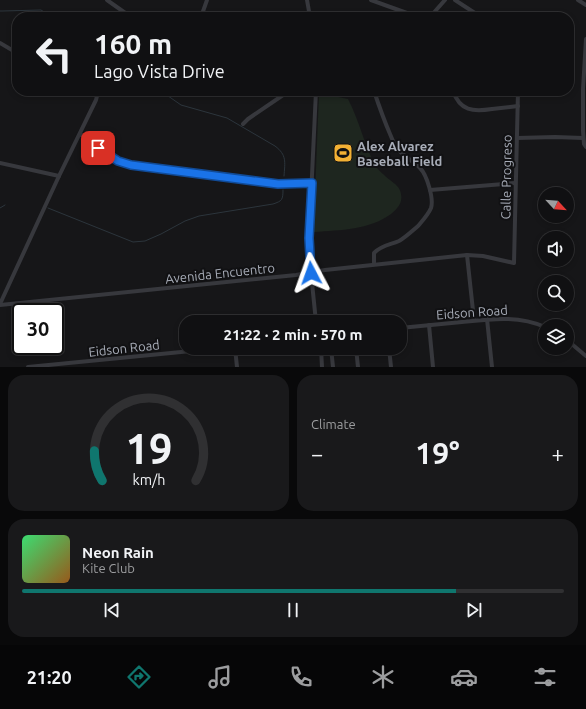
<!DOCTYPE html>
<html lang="en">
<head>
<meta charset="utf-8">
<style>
	body { margin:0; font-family:Ubuntu,sans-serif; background:#19191b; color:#f1f3f6; height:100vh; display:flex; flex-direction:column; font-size:15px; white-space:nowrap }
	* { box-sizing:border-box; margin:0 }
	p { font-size:13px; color:#9c9d9f }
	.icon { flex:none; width:22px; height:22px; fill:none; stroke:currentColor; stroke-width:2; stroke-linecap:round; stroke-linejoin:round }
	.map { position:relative; height:367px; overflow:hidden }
	.details { display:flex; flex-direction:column; gap:8px; padding:8px; background:#09090a; flex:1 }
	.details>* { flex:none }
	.top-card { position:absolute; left:12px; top:12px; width:562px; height:84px; border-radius:16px; box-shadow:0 2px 6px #0003,0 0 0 1px #303032; background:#101012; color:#f1f3f6; overflow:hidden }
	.needle { width:26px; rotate:116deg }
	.tools { position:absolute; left:538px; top:187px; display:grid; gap:8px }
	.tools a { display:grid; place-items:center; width:36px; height:36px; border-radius:50%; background:#101012; box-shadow:0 2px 6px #0003,0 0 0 1px #303032; font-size:20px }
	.speed { position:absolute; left:12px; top:303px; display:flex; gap:8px; font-size:20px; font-weight:700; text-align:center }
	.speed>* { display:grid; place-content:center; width:52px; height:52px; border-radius:50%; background:#101012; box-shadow:0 2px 6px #0003,0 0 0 1px #303032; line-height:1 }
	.speed .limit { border:2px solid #111; border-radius:6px; background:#fff; color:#111 }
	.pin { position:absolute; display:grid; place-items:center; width:34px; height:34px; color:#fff; margin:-17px; border-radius:8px; box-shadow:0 2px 6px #0006 }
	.me { position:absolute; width:44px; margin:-22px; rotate:356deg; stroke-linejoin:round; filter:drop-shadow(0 0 3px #0008) }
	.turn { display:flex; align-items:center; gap:14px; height:84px; padding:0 16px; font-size:18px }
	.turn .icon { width:52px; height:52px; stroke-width:2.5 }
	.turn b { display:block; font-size:28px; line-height:34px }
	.big { font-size:30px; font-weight:700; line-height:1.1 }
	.details .tile { flex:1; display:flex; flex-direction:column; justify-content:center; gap:6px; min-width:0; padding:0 14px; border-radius:16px; background:#19191b }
	.details .dial { align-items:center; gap:0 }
	.dial svg { height:104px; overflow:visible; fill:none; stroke:#303032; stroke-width:7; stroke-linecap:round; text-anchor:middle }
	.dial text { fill:#f1f3f6; stroke:none }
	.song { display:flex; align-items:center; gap:12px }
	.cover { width:48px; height:48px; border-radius:6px; background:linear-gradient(135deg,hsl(140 70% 55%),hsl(30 70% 35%)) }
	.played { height:4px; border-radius:2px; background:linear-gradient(90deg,#0f766e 80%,#303032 80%) }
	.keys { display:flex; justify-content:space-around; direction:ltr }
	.heat { display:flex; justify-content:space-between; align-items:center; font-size:22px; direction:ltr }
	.details .tiles { flex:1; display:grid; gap:8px; grid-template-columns:1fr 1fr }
	.tile:last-child { grid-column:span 2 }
	.trip { position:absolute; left:179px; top:315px; width:228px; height:40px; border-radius:16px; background:#101012; box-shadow:0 2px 6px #0003,0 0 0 1px #303032; font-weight:700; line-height:40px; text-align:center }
	.dock { display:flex; height:64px; justify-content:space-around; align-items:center; background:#060607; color:#9c9d9f }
	.dock .icon { width:28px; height:28px }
	.dock .selected { color:#0f766e }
	.dock b { font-size:18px; color:#f1f3f6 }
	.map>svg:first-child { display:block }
	.green { fill:#1e261f }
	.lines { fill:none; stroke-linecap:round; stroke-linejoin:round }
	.stream { stroke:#2c353c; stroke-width:1 }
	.minor { stroke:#37383d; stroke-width:4 }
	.route-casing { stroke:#114b97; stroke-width:10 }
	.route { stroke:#1a73e8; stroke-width:7 }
	.labels { text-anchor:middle; stroke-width:4; stroke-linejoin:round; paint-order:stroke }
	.poi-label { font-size:13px; font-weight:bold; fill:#a8adb8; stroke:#111113; text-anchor:start }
	.street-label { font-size:13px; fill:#a8adb8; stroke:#111113 }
</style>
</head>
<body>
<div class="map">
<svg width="586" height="367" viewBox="0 0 586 367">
	<rect width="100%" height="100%" fill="#161618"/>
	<path class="green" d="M319,93l29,6c11,21 16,45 27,66 3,5 10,11 15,15 5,4 10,7 11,14 2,9 -4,15 -10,20 -22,16 -50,16 -77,18v-12z"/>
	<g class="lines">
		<g class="stream">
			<polyline points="0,11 2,11 41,10 52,17"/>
			<path d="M161,91l20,14 46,13 48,28c12,9 10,16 9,30"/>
			<polyline points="0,208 5,205"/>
			<path d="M48,208l85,34 12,-1 16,-7 24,-13 14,-5 74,-12c9,-3 10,-4 10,-14"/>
		</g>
		<g class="minor">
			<polyline points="107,0 131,17"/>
			<polyline points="307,0 310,17"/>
			<polyline points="371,0 418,17"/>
			<polyline points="455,0 481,17"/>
			<polyline points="578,0 586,5"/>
			<polyline points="201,17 207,0"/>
			<polyline points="430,17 445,0"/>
			<polyline points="586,39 583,89 583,131 584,144 586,147"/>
			<polyline points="0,43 17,53"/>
			<polyline points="316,91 309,238 311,273 316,322"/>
			<path d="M374,91c5,15 10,29 16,43 2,5 4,10 7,14 6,8 16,13 23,20 7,7 14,31 11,40 -3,7 -8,12 -13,18 -6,5 -12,11 -19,15 -9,4 -17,4 -25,12v11"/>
			<path d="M453,91c7,20 20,21 39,18 8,-1 17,-2 26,-3"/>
			<polyline points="243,124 248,119 289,91"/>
			<polyline points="80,134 114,159 131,165 278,184 312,183"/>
			<polyline points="517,138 555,137 583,138"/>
			<polyline points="0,163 59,176"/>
			<polyline points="430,190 515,183"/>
			<polyline points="467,255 474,320"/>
			<polyline points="0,304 59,176 96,100 98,92 97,91"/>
			<polyline points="0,305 296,275 325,270 467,255 483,256 514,263 518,91"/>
			<polyline points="487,319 492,367"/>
			<polyline points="429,325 433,367"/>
			<path d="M400,328c21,-2 41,-4 62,-6 28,-3 56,-7 83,5"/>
			<polyline points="567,340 586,356"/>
			<polyline points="235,348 237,367"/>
			<polyline points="321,348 322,367"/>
			<polyline points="331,348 333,367"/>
			<polyline points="356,348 358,367"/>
			<polyline points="389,348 391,367"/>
			<polyline points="28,367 222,348"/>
		</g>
	</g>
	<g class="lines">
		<defs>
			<polyline id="route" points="98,148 118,161 131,165 278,184 312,183 309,238 311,273"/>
		</defs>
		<use href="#route" class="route-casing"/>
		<use href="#route" class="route"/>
	</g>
	<defs>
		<symbol id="stadium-square" viewBox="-11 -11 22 22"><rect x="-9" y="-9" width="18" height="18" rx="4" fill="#f2b134" stroke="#111113"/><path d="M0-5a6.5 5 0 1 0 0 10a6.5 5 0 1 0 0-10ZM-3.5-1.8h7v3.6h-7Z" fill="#111"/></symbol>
	</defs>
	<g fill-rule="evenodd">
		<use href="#stadium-square" x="332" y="142" width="22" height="22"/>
	</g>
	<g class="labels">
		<g class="poi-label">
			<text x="357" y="151">Alex Alvarez<tspan x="357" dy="15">Baseball Field</tspan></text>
		</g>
		<g class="street-label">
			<text transform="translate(506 177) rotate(-89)" y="5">Calle Progreso</text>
			<text transform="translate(220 273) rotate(-6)" y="5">Avenida Encuentro</text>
			<text transform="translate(472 312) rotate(-4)" y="5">Eidson Road</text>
			<text transform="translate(124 348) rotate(-6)" y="5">Eidson Road</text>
		</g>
	</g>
</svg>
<div class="tools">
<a><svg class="needle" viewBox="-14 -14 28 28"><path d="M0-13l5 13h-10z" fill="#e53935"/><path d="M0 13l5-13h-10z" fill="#9c9d9f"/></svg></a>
<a><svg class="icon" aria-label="sound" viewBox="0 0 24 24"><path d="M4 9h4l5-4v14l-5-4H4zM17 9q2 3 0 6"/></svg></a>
<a><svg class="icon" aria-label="search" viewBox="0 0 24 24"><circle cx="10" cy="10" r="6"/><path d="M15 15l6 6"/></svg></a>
<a><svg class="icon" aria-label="layers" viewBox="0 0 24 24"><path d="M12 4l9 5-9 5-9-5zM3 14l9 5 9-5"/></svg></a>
</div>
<div class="speed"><div class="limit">30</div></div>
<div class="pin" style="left:98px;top:148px;background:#d93025"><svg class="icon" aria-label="arrive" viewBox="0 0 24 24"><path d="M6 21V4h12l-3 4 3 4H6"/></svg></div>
<svg class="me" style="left:311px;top:273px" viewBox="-20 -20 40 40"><path d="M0-17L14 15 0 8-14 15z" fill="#1a73e8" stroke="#fff" stroke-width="4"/></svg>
<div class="trip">21:22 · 2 min · 570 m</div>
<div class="top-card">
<div class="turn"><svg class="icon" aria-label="left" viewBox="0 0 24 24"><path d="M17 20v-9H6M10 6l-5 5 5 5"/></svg><div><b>160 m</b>Lago Vista Drive</div></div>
</div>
</div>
<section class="details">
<div class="tiles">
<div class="tile dial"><svg viewBox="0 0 100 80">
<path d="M14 69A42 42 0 1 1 86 69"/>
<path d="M14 69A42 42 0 0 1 8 46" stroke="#0f766e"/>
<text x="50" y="56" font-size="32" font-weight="700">19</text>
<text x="50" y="72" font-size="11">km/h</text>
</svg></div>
<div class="tile"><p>Climate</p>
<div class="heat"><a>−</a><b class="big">19°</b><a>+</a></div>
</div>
<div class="tile">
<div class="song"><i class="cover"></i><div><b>Neon Rain</b><p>Kite Club</p></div></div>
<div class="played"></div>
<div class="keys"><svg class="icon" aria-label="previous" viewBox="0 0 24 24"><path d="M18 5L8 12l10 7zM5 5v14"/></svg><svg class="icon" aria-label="pause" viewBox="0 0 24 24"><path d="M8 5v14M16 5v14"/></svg><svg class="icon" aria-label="next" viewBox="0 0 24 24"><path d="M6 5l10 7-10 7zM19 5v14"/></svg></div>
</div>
</div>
</section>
<nav class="dock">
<b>21:20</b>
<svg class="icon selected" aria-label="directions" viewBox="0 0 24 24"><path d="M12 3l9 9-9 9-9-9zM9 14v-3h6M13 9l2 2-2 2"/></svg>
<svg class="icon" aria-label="music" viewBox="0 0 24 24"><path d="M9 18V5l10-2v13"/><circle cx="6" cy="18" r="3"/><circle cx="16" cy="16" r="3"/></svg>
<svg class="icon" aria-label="phone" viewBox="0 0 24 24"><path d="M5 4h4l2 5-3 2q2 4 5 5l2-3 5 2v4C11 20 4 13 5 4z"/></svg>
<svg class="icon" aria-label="climate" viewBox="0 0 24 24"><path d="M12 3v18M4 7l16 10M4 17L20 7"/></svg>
<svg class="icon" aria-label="car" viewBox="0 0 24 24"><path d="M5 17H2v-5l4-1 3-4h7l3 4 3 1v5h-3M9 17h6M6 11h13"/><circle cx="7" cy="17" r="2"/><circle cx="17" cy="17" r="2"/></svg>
<svg class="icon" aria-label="filters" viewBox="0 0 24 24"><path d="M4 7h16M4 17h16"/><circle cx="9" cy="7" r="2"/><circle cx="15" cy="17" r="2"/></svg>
</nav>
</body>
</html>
